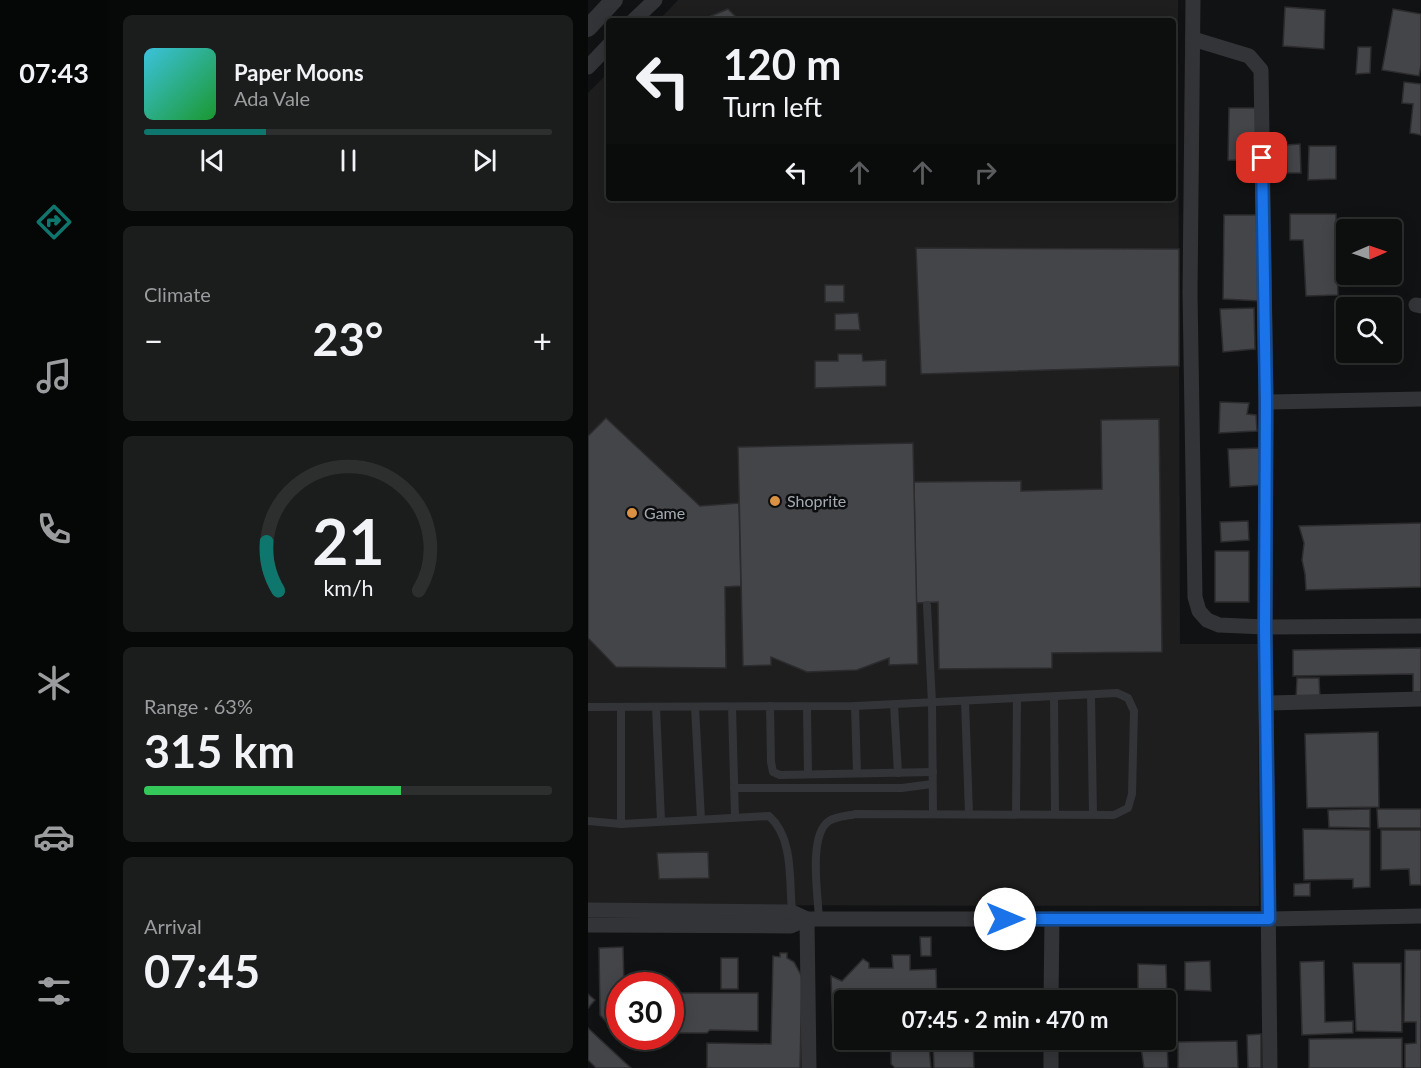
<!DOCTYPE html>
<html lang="en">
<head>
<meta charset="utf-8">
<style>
	body { margin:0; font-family:Lato,sans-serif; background:#1b1c1c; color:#f1f3f6; height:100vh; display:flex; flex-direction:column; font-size:22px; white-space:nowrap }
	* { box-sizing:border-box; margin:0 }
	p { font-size:20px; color:#9a9c9e }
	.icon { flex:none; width:33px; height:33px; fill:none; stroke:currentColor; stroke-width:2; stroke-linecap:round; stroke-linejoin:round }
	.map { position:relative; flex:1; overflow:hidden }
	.side { display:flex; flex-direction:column; gap:15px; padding:15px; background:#070808; width:480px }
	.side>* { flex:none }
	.banner { position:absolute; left:18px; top:18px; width:570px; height:183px; border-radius:6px; box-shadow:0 3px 15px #0003,0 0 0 2px #2d2e2e; background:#0d0e0e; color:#f1f3f6; overflow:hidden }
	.needle { width:39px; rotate:88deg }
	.fabs { position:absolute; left:748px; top:219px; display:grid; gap:12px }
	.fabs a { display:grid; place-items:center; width:66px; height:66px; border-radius:6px; background:#0d0e0e; box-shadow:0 3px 15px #0003,0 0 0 2px #2d2e2e; font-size:30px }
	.speed { position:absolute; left:18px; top:972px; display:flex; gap:12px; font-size:30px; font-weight:700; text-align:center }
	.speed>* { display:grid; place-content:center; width:78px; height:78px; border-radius:50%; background:#0d0e0e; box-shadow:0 3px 15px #0003,0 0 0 2px #2d2e2e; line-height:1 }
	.speed .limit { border:9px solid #d22; background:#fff; color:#111 }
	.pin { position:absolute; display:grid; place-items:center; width:51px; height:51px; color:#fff; margin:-26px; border-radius:12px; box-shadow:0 3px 9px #0006 }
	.me { position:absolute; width:66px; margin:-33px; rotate:90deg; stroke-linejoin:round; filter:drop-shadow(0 0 4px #0008) }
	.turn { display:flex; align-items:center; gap:21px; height:126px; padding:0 18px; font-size:27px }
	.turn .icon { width:78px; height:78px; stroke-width:2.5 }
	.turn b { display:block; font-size:42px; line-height:51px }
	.lanes { display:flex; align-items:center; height:57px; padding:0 18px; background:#0003; justify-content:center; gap:30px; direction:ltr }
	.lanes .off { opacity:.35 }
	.big { font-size:45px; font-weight:700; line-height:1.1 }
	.side .tile { flex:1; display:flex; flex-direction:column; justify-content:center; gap:9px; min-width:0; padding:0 21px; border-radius:9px; background:#1b1c1c }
	.side .dial { align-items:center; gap:0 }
	.dial svg { height:156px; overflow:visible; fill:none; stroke:#2d2e2e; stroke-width:7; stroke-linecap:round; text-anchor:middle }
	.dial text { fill:#f1f3f6; stroke:none }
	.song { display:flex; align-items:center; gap:18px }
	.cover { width:72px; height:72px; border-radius:9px; background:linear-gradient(135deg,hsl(190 70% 55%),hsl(130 70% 35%)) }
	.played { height:6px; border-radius:3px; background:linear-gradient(90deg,#0f766e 30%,#2d2e2e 30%) }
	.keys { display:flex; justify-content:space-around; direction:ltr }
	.heat { display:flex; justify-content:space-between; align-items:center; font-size:33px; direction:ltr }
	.charge { height:9px; border-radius:4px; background:linear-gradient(90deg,#34c759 63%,#2d2e2e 0) }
	.trip { position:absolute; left:246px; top:990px; width:342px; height:60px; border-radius:6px; background:#0d0e0e; box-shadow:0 3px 15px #0003,0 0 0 2px #2d2e2e; font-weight:700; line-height:60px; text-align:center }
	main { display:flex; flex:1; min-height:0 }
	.dock { display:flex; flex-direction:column; width:108px; justify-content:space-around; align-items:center; background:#050606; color:#9a9c9e }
	.dock .icon { width:42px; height:42px }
	.dock .active { color:#0f766e }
	.dock b { font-size:27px; color:#f1f3f6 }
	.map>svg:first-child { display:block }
	.built { fill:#1e1e1f }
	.building { fill:#444548; stroke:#2c2c2e; stroke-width:1.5 }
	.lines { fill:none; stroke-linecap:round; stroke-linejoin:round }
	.service { stroke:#333437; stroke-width:8 }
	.minor { stroke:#333437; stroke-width:15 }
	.tertiary { stroke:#333437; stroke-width:18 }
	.route-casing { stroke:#114b97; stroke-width:15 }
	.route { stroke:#1a73e8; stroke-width:10 }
	.poi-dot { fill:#da9242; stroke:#0c0d0e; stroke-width:2 }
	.labels { text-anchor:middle; stroke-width:5; stroke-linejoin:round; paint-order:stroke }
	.poi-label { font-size:16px; fill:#a5aab2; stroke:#0c0d0e; text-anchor:start }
</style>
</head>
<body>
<main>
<nav class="dock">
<b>07:43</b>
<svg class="icon active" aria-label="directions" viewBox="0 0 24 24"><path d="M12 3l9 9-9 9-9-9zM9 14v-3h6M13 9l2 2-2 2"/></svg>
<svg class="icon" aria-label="music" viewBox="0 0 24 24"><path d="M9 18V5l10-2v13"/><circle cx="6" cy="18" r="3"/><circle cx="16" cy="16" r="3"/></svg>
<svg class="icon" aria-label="phone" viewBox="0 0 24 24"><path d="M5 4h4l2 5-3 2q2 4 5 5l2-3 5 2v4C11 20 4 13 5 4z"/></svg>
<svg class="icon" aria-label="climate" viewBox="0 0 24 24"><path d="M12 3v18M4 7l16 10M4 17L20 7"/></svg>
<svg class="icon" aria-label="car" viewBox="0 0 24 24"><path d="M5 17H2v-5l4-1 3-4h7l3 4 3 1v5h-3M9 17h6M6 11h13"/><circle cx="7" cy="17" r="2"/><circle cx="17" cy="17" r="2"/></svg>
<svg class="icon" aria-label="filters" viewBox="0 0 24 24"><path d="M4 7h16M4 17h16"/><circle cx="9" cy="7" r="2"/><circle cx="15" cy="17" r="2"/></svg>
</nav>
<section class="side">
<div class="tile">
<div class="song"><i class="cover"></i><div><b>Paper Moons</b><p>Ada Vale</p></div></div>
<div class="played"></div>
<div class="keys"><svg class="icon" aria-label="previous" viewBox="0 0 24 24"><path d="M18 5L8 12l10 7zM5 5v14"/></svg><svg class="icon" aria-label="pause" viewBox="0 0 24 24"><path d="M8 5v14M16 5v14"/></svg><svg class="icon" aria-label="next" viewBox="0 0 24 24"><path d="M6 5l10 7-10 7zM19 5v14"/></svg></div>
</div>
<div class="tile"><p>Climate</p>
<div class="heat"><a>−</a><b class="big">23°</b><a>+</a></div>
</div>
<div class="tile dial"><svg viewBox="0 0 100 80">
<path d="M14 69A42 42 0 1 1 86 69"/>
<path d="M14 69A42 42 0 0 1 8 44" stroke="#0f766e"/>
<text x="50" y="56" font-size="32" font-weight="700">21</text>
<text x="50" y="72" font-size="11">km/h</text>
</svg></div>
<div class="tile"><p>Range · 63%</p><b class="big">315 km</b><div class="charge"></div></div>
<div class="tile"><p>Arrival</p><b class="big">07:45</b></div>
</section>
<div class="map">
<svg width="833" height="1068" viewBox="0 0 833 1068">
	<rect width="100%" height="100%" fill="#111213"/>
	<polygon class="built" points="90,0 590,0 592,644 670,644 671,906 0,905 0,93 21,72 21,198 585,198 585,21 70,21"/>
	<g class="building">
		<polygon points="697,7 737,10 736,49 695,46"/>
		<polygon points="140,9 152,21 115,21 118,18"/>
		<polygon points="805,9 833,14 833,65 831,76 794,70"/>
		<polygon points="770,47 783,47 782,73 768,74"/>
		<polygon points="816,82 833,84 833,135 822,133 825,104 814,103"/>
		<polygon points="641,108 668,108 668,161 640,160"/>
		<polygon points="712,144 713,173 699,173 698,145"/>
		<polygon points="721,146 748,146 748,179 720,180"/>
		<polygon points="702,214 748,214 750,295 718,296 715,240 702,240"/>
		<polygon points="636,215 672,215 672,301 635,299"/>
		<polygon points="328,248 591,249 591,366 333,374"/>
		<rect x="237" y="285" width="19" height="17"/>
		<polygon points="666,308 667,349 635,352 632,309"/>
		<polygon points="270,313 272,330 247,330 247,314"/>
		<polygon points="250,354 274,354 275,361 298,360 298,386 227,388 227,361 250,361"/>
		<polygon points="632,402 661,403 659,414 668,415 669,431 631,433"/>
		<polygon points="18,418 112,506 151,503 153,586 137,587 138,668 28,667 0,638 0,436"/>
		<polygon points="571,419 574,652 464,653 464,668 351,669 350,602 328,603 326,482 433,481 433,491 514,489 513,420"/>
		<polygon points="325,443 330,664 301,665 301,658 269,670 219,672 183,657 183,665 155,666 150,447"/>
		<polygon points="673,448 675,485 642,487 640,449"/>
		<polygon points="660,521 661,540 633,542 632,522"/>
		<polygon points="833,523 833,587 718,590 717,574 714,560 716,543 711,526"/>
		<rect x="627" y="551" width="34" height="51"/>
		<polygon points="833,648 833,692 825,692 825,674 705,676 705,650"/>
		<polygon points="709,678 731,678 732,699 708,699"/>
		<polygon points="790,732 791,807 719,808 717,734"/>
		<polygon points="782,809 782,828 741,827 740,810"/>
		<polygon points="789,809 833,809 833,828 790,828"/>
		<polygon points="715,829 782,830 782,887 765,888 765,879 716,880"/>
		<polygon points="793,830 833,830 833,885 822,885 821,869 793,870"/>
		<polygon points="120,852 121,878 71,879 69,853"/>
		<polygon points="722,883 722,896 706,896 706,884"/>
		<polygon points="332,937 343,937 343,956 333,956"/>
		<polygon points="35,947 36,986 32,986 32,1025 21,1025 12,1015 11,948"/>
		<polygon points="817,950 833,950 833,1068 817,1068 817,1044 828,1043 828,1022 816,1022"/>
		<polygon points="192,953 199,953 199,958 206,962 214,977 212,1068 119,1068 119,1043 183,1044 185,956 192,957"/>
		<polygon points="304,955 322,955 322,970 348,969 349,1000 256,1000 256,1039 245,1035 243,976 254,981 275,959 281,963 281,968 305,968"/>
		<rect x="133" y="958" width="17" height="31"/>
		<polygon points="622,961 623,991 597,990 597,962"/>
		<polygon points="736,961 737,1022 765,1021 765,1033 714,1035 712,962"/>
		<polygon points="765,963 813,963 814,1032 768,1031"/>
		<polygon points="550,964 578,965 580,1029 578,1029 578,1000 495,1000 495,990 550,991"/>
		<polygon points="82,993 170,993 170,1031 122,1030 119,1033 82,1033"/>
		<polygon points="0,994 7,1000 0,1008"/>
		<polygon points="0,1028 43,1068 8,1068 0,1060"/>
		<polygon points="673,1034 673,1068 660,1068 659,1035"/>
		<polygon points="65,1036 65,1048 45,1048 44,1037"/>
		<polygon points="814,1038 814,1068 721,1068 721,1039"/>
		<polygon points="552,1040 579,1040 580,1068 556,1068"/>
		<polygon points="385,1041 386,1068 346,1068 345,1043"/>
		<polygon points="649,1041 650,1068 590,1068 590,1042"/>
		<polygon points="303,1046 341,1046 343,1068 307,1068 303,1064"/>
	</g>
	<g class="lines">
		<g class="service">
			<polyline points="339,605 344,703 345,814"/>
			<polyline points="503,695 505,814"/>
			<polyline points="466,697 467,814"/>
			<polyline points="377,701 381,814"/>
			<polyline points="306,705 310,773"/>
			<polyline points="182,706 183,762 185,772 192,775 345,772"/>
			<polyline points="267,706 269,773"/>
			<path d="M0,707l267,-1 262,-13 11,5 6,13 -2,83 -4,14 -14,7 -258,-1c-8,2 -20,2 -27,7 -21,14 -11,74 -10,98"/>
			<polyline points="33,707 33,824"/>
			<polyline points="68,707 73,821"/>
			<polyline points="107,707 113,819"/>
			<polyline points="144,707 147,817"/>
			<polyline points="219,707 220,774"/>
			<polyline points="146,788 314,788 344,784"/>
			<polyline points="428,814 429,698"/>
			<path d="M0,821l33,3 148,-8c25,22 20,65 23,96"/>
		</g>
		<g class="minor">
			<polyline points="605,0 602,293 607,597 611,611 619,620 631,625 677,627 833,626"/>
			<polyline points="45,21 67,0"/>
			<polyline points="605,39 661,56 673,70 678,402 677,627 682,1068"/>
			<polyline points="0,67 21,45"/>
			<polyline points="828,305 833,306"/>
			<polyline points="678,402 833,399"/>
			<polyline points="678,703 833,699"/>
			<polyline points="0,910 204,912 219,919 681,919 833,916"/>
			<polyline points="219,919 221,1068"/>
			<polyline points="0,925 203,926 219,919"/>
			<polyline points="463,1000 464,919"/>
			<polyline points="463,1068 463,1040"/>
		</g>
		<polyline class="tertiary" points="0,28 26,0"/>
	</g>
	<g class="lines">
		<defs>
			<polyline id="route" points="417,919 681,919 677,627 678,402 674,158"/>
		</defs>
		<use href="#route" class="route-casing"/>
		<use href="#route" class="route"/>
	</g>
	<g class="poi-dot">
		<circle cx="187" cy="501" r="6"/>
		<circle cx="44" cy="513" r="6"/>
	</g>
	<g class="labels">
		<g class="poi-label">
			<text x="199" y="507">Shoprite</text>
			<text x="56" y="519">Game</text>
		</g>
	</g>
</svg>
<div class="fabs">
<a><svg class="needle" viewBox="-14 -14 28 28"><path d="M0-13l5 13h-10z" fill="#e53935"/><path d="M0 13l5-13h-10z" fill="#9a9c9e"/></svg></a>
<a><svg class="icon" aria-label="search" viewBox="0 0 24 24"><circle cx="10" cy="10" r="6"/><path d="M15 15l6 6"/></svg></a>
</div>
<div class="speed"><div class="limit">30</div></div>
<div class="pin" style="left:674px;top:158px;background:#d93025"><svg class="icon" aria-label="arrive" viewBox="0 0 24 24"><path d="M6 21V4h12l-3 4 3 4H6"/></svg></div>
<svg class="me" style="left:417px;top:919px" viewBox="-20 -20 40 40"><circle r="19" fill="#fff"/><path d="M0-13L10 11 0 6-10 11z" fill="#1a73e8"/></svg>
<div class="trip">07:45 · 2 min · 470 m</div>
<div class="banner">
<div class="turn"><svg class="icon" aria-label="left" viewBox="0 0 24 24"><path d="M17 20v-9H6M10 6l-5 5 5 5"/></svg><div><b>120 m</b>Turn left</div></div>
<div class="lanes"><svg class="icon" aria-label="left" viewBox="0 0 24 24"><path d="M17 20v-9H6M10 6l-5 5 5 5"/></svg><svg class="icon off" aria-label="ahead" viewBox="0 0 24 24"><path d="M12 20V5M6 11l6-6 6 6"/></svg><svg class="icon off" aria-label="ahead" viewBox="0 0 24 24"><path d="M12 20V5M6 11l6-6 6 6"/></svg><svg class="icon off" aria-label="right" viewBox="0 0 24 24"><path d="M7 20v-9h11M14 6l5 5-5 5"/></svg></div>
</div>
</div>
</main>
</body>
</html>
